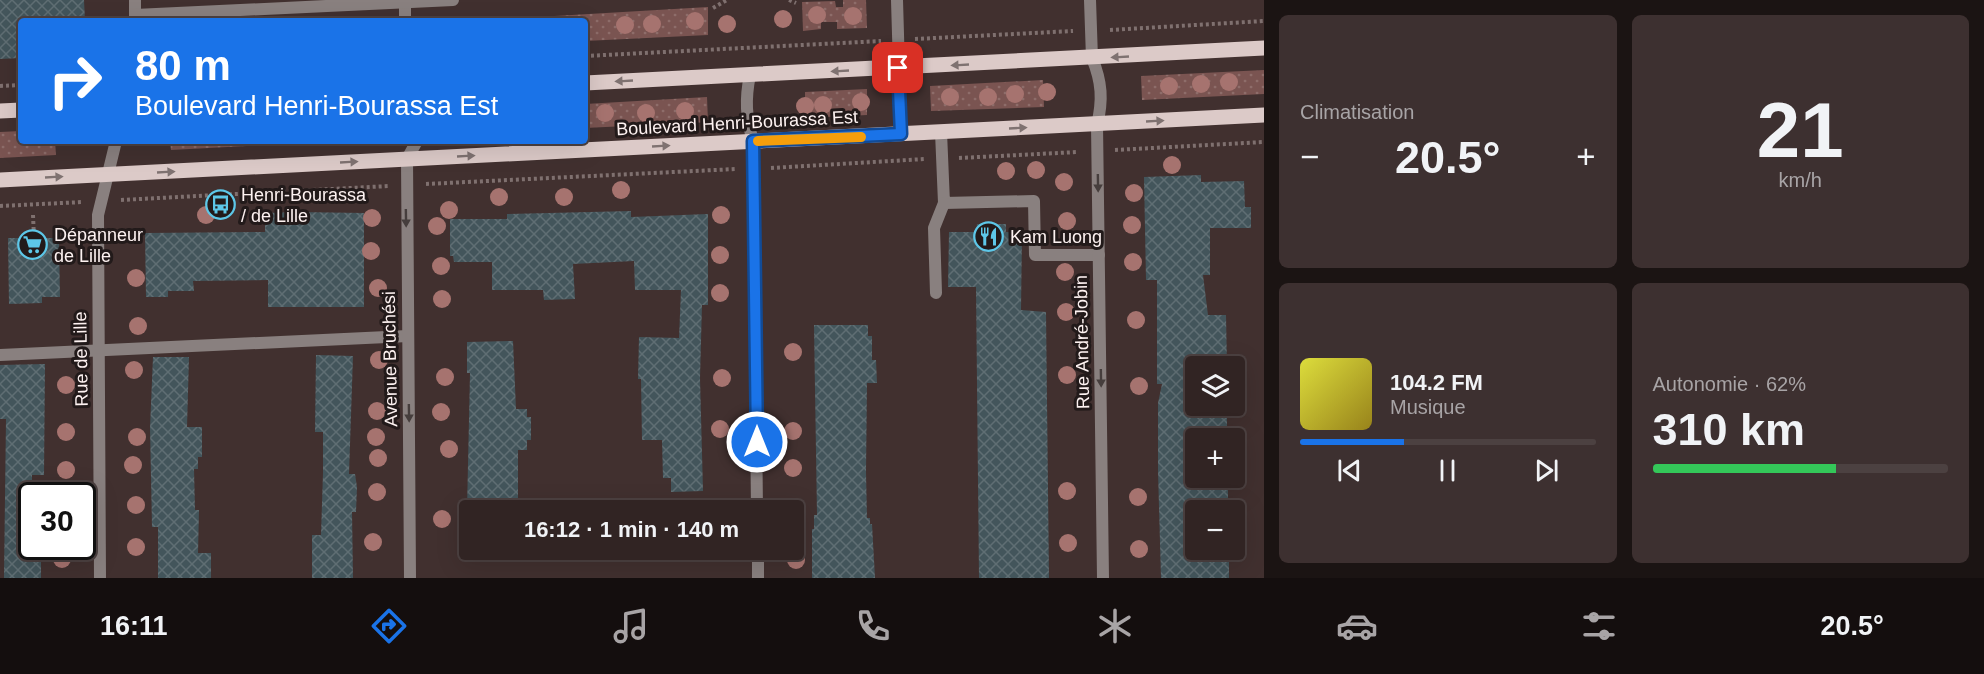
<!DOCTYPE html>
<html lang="fr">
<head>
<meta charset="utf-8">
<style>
	body { margin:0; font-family:Helvetica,sans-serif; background:#3d3030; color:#f1f3f6; height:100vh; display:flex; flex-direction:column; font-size:22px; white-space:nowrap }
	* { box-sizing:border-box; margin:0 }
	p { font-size:20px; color:#a8a4a6 }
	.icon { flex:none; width:33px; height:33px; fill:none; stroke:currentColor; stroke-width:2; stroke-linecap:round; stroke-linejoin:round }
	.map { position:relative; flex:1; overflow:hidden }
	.side { display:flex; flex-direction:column; gap:15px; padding:15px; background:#1b1413; width:720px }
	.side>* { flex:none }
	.guide { position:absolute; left:18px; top:18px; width:570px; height:126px; border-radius:6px; box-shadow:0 6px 24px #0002,0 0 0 2px #4c4141; background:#1a73e8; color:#fff; overflow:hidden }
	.fabs { position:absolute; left:1185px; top:356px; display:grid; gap:12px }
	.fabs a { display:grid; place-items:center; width:60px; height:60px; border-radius:6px; background:#312423; box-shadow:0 6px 24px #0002,0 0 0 2px #4c4141; font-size:30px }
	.speed { position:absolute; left:18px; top:482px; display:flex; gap:12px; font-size:30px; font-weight:700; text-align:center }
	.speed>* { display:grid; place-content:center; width:78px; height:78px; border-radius:50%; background:#312423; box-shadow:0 6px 24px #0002,0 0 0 2px #4c4141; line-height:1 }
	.speed .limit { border:3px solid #111; border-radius:9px; background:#fff; color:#111 }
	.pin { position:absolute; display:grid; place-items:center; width:51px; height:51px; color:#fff; margin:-26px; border-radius:12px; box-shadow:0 3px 9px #0006 }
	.me { position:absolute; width:66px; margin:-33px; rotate:0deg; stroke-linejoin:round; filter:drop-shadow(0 0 4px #0008) }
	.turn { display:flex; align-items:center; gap:21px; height:126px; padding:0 18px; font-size:27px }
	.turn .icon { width:78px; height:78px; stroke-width:2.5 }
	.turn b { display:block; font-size:42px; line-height:51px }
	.big { font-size:45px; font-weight:700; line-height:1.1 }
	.side .widget { flex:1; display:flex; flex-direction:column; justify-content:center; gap:9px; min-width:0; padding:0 21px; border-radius:9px; background:#3d3030 }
	.side .dial { align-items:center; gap:0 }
	.dial b { font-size:78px; line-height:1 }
	.song { display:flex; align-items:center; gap:18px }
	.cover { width:72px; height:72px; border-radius:9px; background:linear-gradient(135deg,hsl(60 70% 55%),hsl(50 70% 35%)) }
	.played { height:6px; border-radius:3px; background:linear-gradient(90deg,#1a73e8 35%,#4c4141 35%) }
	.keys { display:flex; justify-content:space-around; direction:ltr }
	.heat { display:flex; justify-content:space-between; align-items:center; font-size:33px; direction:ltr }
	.charge { height:9px; border-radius:4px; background:linear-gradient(90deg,#34c759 62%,#4c4141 0) }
	.side .tiles { flex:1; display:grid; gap:15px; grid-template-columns:repeat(2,1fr) }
	.trip { position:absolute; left:459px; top:500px; width:345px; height:60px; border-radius:6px; background:#312423; box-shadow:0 6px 24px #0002,0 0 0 2px #4c4141; font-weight:700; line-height:60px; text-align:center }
	.menu { display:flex; height:96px; justify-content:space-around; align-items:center; background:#140e0e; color:#a8a4a6 }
	.menu .icon { width:42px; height:42px }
	.menu .on { color:#1a73e8 }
	.menu b { font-size:27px; color:#f1f3f6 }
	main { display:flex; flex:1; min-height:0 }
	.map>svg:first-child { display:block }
	.green { fill:url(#green-dots) }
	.building { fill:url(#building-cross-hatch) }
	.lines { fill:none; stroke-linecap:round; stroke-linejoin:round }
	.path { stroke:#7f706f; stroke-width:4; stroke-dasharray:3 3; stroke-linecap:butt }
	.service { stroke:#89807f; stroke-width:12 }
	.minor { stroke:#89807f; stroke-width:12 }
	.primary { stroke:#dccac8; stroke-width:15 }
	.tree { fill:#a6736f }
	.oneway { fill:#7f7271 }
	.oneway2 { fill:#463e3d }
	.route-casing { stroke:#114b97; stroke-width:15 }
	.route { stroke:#1a73e8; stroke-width:10 }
	.slow { stroke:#f59e0b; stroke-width:10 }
	.labels { text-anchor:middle; stroke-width:6; stroke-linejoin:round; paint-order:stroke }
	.street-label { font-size:18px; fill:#fdf2f1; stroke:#221a1a }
	.poi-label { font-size:18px; fill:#fdf2f1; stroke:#221a1a; text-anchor:start }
</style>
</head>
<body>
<main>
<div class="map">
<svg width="1264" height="578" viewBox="0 0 1264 578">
	<defs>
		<pattern id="green-dots" width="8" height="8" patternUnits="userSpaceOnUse" patternTransform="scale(1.5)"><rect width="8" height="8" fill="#7a5451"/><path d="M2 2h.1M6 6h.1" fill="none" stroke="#8e6d6a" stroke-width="1.8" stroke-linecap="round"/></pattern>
		<pattern id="building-cross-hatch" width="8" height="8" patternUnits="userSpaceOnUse" patternTransform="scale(1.5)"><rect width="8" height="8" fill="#43555b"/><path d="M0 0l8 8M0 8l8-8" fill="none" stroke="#5f6e73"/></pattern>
	</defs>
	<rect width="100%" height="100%" fill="#41302f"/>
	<g class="green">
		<polygon points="843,0 866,0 867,28 837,29 837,22 821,22 821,29 803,31 802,2 835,1 836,7 843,7"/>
		<polygon points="708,7 708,35 585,41 585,21 472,21"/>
		<polygon points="1264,70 1264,94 1142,100 1141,76"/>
		<polygon points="1043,80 1044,107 931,111 930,86"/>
		<polygon points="867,89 867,115 805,118 805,92"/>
		<polygon points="707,97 708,122 585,128 585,104"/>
		<polygon points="21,131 21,141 55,141 56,155 0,158 0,132"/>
		<polygon points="170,141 342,141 171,150"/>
	</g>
	<g class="building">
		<polygon points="0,0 84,0 85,21 21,21 21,58 0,59"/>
		<polygon points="1201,175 1201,182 1244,181 1245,207 1251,207 1251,228 1210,228 1210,275 1203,275 1208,315 1226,315 1227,366 1196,366 1196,405 1227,405 1227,438 1196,438 1196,488 1228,488 1228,510 1196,510 1196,549 1229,549 1229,578 1161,578 1158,471 1158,403 1162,384 1157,384 1157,280 1146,280 1144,177"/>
		<polygon points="631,211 631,217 708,214 708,305 702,305 700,378 703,491 671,492 671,478 663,478 662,440 642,440 641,379 638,379 639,337 679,338 681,290 635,290 634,261 573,264 575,299 544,300 543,290 492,290 492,262 454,262 453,256 450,256 450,219 507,219 507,214"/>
		<polygon points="298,212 364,213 364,307 268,307 268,280 193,281 194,291 168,291 168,297 146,297 145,233 265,232 265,213"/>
		<polygon points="977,224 1006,224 1006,232 1022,233 1021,310 1046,312 1049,578 979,578 976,287 948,287 949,232 976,232"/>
		<polygon points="8,238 59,238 60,297 42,297 42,303 9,304"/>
		<polygon points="814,325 868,325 868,336 872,336 872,360 876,360 877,383 867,383 866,472 867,518 870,518 870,524 872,524 875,578 812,578 812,529 814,529 814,515 817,515"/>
		<polygon points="513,341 516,409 527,409 527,417 531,417 531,440 527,440 527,450 518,450 518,510 467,510 470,373 467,373 467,342"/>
		<polygon points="316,355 353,356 349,474 355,474 357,487 356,512 352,512 353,578 312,578 312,535 321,535 323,473 323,432 315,432"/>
		<polygon points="153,357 189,357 187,427 202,427 202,457 198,457 198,469 194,469 195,510 199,510 198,553 211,553 211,578 158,578 158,527 152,527 150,428"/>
		<polygon points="45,364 44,475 32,475 32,549 41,548 41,578 4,578 6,419 0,419 0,365"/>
	</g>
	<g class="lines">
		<g class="path">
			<polyline points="789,0 796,3"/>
			<polyline points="713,8 727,0"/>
			<polyline points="1110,30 1264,21"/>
			<polyline points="915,39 1073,31"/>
			<polyline points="585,56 881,41"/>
			<polyline points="0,86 21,85"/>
			<polyline points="1115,150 1264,142"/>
			<polyline points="959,158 1078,152"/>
			<polyline points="771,168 925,159"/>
			<polyline points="426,184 736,169"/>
			<polyline points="121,200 389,186"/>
			<polyline points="0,206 83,202"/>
			<polyline points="33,215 34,238"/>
		</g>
		<g class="service">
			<path d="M1092,58c10,24 11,42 5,67"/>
			<polyline points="899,68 901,134"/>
			<path d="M750,75c-5,24 -4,43 3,66"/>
			<polyline points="941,132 944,203 1034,201 1035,255 1099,255"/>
			<polyline points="407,159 417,141"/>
			<polyline points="936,293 934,228 944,203"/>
			<polyline points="0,355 408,336"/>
		</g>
		<g class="minor">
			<polyline points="135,0 135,21"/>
			<polyline points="405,0 405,21"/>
			<polyline points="897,0 899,68"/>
			<polyline points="1090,0 1092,58"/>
			<polyline points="135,15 453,0"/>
			<polyline points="1097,125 1103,578"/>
			<polyline points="753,141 757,510"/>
			<polyline points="407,159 410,578"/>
			<polyline points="758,549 758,578"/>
			<polyline points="100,578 98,215 116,141"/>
		</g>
		<g class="primary">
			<polyline points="585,83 1264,48"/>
			<polyline points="0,111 21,110"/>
			<polyline points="0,180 1264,115"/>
		</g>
	</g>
	<g class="tree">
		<circle cx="817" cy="15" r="9"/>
		<circle cx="853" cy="16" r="9"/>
		<circle cx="783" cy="19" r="9"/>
		<circle cx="695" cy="21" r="9"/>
		<circle cx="652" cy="24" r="9"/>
		<circle cx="727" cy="24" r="9"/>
		<circle cx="625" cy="25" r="9"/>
		<circle cx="1229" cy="82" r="9"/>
		<circle cx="1201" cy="84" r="9"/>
		<circle cx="1169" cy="86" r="9"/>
		<circle cx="1047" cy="92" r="9"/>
		<circle cx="1015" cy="94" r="9"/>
		<circle cx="950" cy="97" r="9"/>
		<circle cx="988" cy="97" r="9"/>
		<circle cx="861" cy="102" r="9"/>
		<circle cx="823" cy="105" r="9"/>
		<circle cx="805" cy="106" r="9"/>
		<circle cx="685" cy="111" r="9"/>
		<circle cx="605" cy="113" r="9"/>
		<circle cx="646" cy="113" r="9"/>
		<circle cx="1172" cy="165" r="9"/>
		<circle cx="1036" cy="170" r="9"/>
		<circle cx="1006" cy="171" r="9"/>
		<circle cx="1064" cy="182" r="9"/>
		<circle cx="621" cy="190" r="9"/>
		<circle cx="1134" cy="193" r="9"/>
		<circle cx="499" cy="197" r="9"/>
		<circle cx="564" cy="197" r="9"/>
		<circle cx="449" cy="210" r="9"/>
		<circle cx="206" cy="215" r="9"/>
		<circle cx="721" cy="215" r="9"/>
		<circle cx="372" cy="218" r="9"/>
		<circle cx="1067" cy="221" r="9"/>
		<circle cx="1132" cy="225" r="9"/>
		<circle cx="437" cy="226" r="9"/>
		<circle cx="371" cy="251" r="9"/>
		<circle cx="720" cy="255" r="9"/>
		<circle cx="1133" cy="262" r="9"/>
		<circle cx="441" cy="266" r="9"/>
		<circle cx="1065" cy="272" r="9"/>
		<circle cx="136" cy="278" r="9"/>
		<circle cx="378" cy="288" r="9"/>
		<circle cx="720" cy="293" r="9"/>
		<circle cx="442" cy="299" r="9"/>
		<circle cx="1066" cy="312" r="9"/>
		<circle cx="1136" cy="320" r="9"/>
		<circle cx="138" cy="326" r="9"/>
		<circle cx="793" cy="352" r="9"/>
		<circle cx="379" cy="360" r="9"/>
		<circle cx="134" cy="370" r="9"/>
		<circle cx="1067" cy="375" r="9"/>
		<circle cx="445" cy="377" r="9"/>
		<circle cx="722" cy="378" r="9"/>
		<circle cx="66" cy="385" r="9"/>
		<circle cx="1139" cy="386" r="9"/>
		<circle cx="377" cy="411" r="9"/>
		<circle cx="441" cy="412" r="9"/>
		<circle cx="720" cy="429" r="9"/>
		<circle cx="793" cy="431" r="9"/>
		<circle cx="66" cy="432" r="9"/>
		<circle cx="137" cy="437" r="9"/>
		<circle cx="376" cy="437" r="9"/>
		<circle cx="449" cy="449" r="9"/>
		<circle cx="378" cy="458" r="9"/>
		<circle cx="133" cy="465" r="9"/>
		<circle cx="793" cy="468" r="9"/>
		<circle cx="66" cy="470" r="9"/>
		<circle cx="1067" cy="491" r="9"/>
		<circle cx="377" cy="492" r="9"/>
		<circle cx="1138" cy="497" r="9"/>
		<circle cx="136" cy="505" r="9"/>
		<circle cx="442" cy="519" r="9"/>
		<circle cx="373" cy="542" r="9"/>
		<circle cx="1068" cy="543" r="9"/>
		<circle cx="136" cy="547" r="9"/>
		<circle cx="1139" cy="549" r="9"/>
		<circle cx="62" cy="559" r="9"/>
		<circle cx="796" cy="560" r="9"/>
	</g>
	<defs><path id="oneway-solid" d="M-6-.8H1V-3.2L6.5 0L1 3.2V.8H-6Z" transform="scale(1.5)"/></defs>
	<g class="oneway">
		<use href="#oneway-solid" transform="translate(1120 57) rotate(177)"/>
		<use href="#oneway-solid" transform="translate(960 65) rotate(177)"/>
		<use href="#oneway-solid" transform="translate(840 71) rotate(177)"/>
		<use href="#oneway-solid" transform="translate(624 81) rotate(177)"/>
		<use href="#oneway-solid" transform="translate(1155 121) rotate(-3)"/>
		<use href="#oneway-solid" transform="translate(1018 128) rotate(-3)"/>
		<use href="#oneway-solid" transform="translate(661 146) rotate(-3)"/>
		<use href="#oneway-solid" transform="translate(466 156) rotate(-3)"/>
		<use href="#oneway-solid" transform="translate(349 162) rotate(-3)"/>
		<use href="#oneway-solid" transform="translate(166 172) rotate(-3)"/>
		<use href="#oneway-solid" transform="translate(54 177) rotate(-3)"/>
	</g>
	<g class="oneway2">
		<use href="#oneway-solid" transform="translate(1098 183) rotate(89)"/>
		<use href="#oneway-solid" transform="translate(406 218) rotate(89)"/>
		<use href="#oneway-solid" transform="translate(1101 378) rotate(89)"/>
		<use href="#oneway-solid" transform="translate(409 413) rotate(89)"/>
	</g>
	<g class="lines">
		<defs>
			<polyline id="route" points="757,442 753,141 901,134 898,68"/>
		</defs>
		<use href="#route" class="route-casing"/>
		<use href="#route" class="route"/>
		<polyline class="slow" points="758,141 861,137"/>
	</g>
	<defs>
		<symbol id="bus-ring" viewBox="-11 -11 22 22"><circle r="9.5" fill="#221a1a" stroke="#5dc7e8" stroke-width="1.5"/><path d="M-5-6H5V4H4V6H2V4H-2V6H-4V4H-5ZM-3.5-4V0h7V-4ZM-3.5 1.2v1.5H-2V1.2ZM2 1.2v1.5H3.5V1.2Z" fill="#5dc7e8"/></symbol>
		<symbol id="restaurant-ring" viewBox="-11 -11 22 22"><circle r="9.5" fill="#221a1a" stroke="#5dc7e8" stroke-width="1.5"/><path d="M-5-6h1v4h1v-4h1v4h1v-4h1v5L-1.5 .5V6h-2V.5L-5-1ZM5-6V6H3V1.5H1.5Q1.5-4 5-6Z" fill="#5dc7e8"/></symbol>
		<symbol id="supermarket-ring" viewBox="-11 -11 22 22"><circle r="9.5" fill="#221a1a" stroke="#5dc7e8" stroke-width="1.5"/><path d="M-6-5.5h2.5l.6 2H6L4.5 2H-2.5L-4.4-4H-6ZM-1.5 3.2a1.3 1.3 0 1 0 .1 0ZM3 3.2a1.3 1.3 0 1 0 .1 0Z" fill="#5dc7e8"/></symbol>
	</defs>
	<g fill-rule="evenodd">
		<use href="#bus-ring" x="204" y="188" width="33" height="33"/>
		<use href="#restaurant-ring" x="972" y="220" width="33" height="33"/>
		<use href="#supermarket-ring" x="16" y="228" width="33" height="33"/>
	</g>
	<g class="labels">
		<g class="street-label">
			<text transform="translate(737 123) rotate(-3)" y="6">Boulevard Henri-Bourassa Est</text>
			<text transform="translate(1082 342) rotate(-91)" y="6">Rue André-Jobin</text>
			<text transform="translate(81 359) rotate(-91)" y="6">Rue de Lille</text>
			<text transform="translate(390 359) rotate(-91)" y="6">Avenue Bruchési</text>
		</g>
		<g class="poi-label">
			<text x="241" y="201">Henri-Bourassa<tspan x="241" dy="21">/ de Lille</tspan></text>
			<text x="54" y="241">Dépanneur<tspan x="54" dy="21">de Lille</tspan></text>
			<text x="1010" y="243">Kam Luong</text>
		</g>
	</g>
</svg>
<div class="fabs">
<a><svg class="icon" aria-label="layers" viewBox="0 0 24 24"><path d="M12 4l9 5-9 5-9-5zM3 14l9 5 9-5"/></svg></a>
<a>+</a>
<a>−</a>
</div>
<div class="speed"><div class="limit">30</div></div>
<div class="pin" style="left:898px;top:68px;background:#d93025"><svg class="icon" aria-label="arrive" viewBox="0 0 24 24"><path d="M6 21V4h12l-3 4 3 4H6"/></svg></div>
<svg class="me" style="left:757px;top:442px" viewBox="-20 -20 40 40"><circle r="17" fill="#1a73e8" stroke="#fff" stroke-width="3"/><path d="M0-11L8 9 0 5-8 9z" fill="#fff"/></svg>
<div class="trip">16:12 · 1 min · 140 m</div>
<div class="guide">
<div class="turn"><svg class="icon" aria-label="right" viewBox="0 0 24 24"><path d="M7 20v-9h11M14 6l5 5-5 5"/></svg><div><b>80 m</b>Boulevard Henri-Bourassa Est</div></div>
</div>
</div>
<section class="side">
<div class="tiles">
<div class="widget"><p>Climatisation</p>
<div class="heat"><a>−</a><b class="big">20.5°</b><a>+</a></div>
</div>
<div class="widget dial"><b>21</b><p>km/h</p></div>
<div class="widget">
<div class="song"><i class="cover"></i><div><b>104.2 FM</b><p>Musique</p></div></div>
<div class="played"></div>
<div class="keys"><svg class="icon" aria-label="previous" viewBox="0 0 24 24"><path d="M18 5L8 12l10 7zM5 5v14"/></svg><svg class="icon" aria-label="pause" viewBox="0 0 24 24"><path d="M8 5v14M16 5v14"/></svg><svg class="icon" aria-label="next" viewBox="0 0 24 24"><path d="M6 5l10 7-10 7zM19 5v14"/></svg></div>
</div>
<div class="widget"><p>Autonomie · 62%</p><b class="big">310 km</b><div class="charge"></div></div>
</div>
</section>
</main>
<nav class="menu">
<b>16:11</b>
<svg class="icon on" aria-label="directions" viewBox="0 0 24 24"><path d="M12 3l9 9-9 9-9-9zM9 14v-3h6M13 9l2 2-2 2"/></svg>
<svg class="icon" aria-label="music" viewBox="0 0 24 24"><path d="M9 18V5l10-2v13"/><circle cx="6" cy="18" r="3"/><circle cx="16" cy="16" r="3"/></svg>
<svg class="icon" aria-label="phone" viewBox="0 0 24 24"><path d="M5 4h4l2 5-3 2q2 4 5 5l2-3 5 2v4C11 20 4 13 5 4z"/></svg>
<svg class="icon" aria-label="climate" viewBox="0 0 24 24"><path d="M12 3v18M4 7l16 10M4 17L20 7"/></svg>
<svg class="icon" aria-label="car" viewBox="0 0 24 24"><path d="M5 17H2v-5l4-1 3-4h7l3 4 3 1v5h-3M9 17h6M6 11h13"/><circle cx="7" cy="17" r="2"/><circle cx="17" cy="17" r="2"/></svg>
<svg class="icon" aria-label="filters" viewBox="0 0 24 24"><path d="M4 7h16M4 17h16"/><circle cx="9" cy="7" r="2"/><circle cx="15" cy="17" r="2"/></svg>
<b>20.5°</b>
</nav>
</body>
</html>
